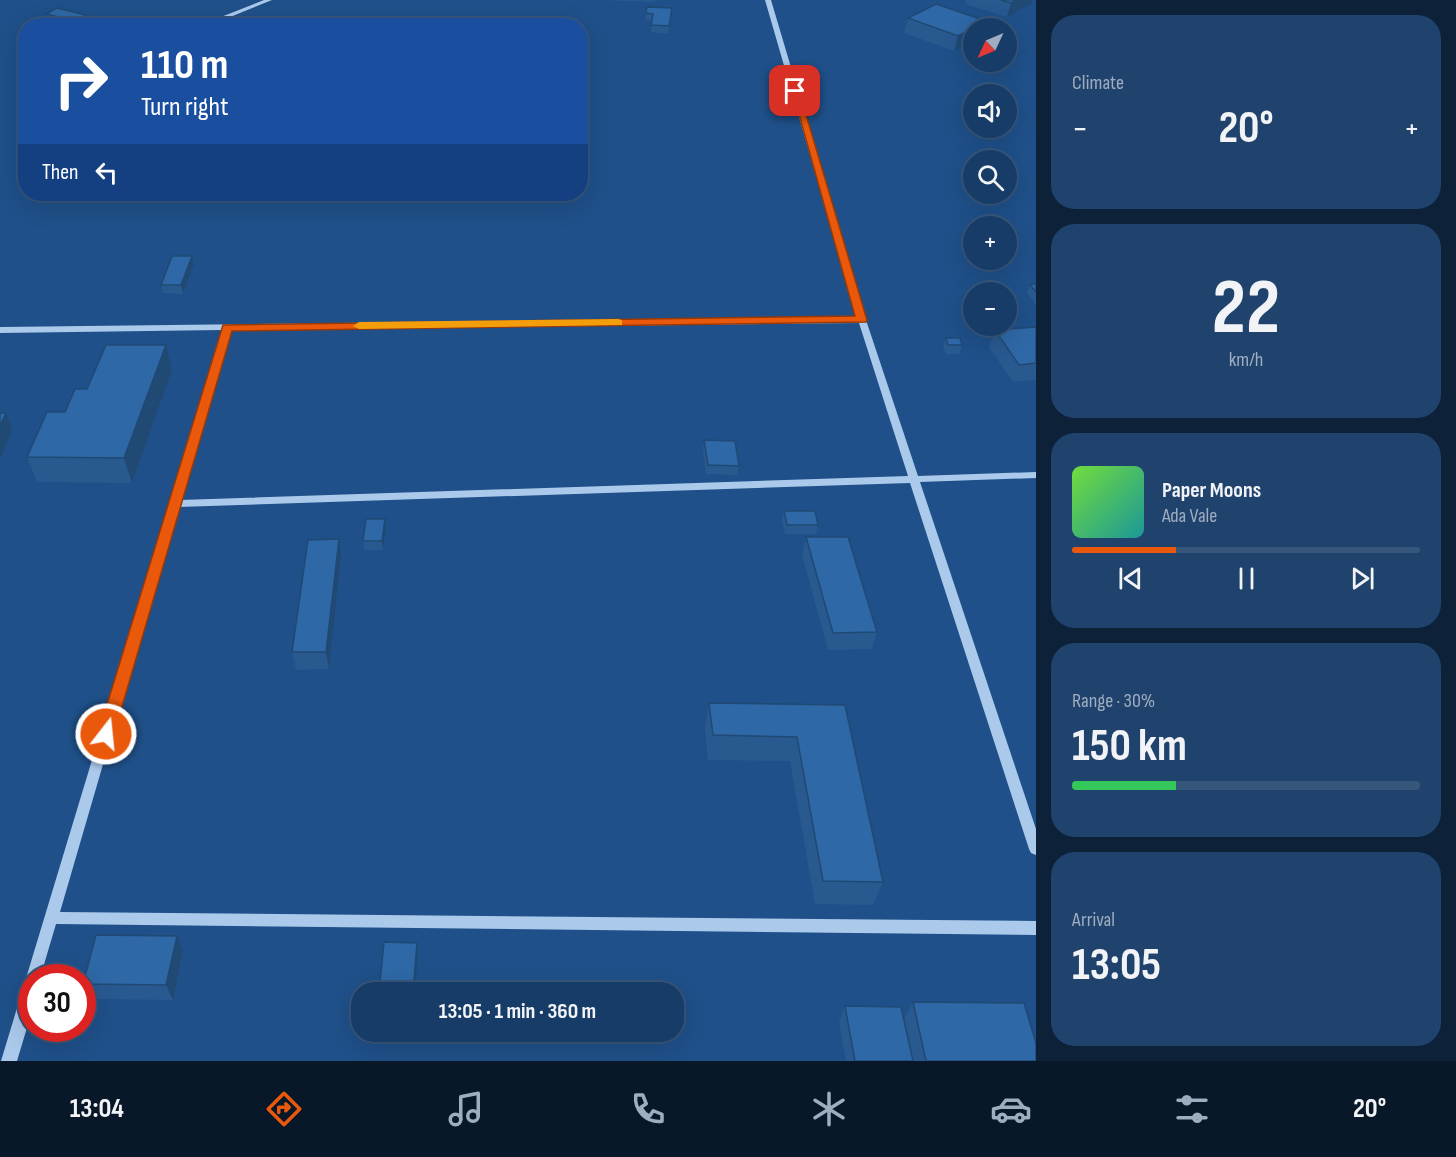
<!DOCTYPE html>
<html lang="en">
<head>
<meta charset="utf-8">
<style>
	body { margin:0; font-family:"Sofia Sans Condensed",sans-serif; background:#20436d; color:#f1f3f6; height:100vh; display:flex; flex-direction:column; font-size:22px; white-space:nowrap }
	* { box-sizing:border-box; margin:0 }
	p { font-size:20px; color:#9eadc0 }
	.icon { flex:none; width:33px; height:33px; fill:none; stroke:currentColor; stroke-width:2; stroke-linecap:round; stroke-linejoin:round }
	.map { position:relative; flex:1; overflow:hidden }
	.drawer { display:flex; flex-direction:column; gap:15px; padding:15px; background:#0d2139; width:420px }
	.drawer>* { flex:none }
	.top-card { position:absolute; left:18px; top:18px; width:570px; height:183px; border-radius:24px; box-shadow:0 6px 24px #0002,0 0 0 2px #36567b; background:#1a4fa0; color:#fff; overflow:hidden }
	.needle { width:39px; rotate:226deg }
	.tools { position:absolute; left:963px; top:18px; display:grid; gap:12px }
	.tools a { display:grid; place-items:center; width:54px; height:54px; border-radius:50%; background:#173c67; box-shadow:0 6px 24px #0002,0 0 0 2px #36567b; font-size:30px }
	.speed { position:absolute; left:18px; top:964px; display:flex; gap:12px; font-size:30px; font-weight:700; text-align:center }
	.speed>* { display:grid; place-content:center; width:78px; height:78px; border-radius:50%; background:#173c67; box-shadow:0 6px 24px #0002,0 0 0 2px #36567b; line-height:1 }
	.speed .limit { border:9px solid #d22; background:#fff; color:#111 }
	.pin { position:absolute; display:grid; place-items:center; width:51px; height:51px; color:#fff; margin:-26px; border-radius:12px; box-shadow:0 3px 9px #0006 }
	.me { position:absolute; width:66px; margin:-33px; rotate:16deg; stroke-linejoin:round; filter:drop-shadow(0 0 4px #0008) }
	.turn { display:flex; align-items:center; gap:21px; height:126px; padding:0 24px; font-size:27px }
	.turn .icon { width:78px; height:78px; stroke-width:2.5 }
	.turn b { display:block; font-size:42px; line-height:51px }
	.then { display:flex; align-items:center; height:57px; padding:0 24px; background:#0003; gap:12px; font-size:22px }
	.big { font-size:45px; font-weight:700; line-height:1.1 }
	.drawer .widget { flex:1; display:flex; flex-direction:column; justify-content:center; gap:9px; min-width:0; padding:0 21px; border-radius:24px; background:#20436d }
	.drawer .dial { align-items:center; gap:0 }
	.dial b { font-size:78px; line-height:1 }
	.song { display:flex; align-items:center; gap:18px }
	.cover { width:72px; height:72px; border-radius:9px; background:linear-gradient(135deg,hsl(100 70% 55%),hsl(180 70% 35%)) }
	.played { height:6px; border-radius:3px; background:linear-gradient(90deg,#ea580c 30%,#36567b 30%) }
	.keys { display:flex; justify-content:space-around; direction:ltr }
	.heat { display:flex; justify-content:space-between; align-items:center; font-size:33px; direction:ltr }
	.charge { height:9px; border-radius:4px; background:linear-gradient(90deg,#34c759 30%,#36567b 0) }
	.trip { position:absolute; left:351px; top:982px; width:333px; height:60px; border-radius:24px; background:#173c67; box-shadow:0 6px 24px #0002,0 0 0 2px #36567b; font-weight:700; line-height:60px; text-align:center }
	.menu { display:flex; height:96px; justify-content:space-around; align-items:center; background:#091829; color:#9eadc0 }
	.menu .icon { width:42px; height:42px }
	.menu .current { color:#ea580c }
	.menu b { font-size:27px; color:#f1f3f6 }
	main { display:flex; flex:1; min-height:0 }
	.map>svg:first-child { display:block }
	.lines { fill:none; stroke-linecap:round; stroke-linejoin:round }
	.minor { fill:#aac9eb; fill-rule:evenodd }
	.wall { fill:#28598f }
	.shaded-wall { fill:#204974 }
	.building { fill:#2e68a6; stroke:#204974; stroke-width:1.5 }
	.route { fill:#ea580c; stroke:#983908; stroke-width:1.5 }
	.slow { fill:#f59e0b }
</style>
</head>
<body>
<main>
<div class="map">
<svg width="1036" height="1061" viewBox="0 0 1036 1061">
	<rect width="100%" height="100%" fill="#1f5089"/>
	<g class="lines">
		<g class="minor">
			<polygon points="264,0 272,0 208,26 198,26"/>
			<path d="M765,0h6l95,320 52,156 118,-4v6l-116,4 116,347v26l-5,-2 -2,-4 -119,-366 -732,24 -118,405 976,9v14l-980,-11 -16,54h-8v33l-15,50h-16l221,-731 -222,3v-6l857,-10zM859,323l49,153 -728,24 51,-170z"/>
		</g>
	</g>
	<g class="wall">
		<polygon points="599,0 655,0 655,2"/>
		<polygon points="966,0 1033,0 1032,3 1007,17 965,4"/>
		<polygon points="646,13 671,16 668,34 651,32 652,21 645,20"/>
		<polygon points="46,14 86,15 87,22 82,26 65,26 48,21"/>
		<polygon points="908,18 986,21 984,28 974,28 954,51 904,33"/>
		<polygon points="192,256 194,264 183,294 163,293 161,285"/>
		<polygon points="1036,284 1036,305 1027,293 1030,285"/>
		<polygon points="1036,327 1036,380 1013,382 989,347 995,330"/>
		<polygon points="946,338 962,345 959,354 946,354 943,346"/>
		<polygon points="166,345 172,370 132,483 37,482 27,457 65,412 87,389"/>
		<polygon points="704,440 739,466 737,475 706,474 703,449"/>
		<polygon points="784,511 818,525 816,534 785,534 782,519"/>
		<polygon points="386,528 383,550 364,550 363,541"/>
		<polygon points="806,537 877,632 872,649 828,650 802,555"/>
		<polygon points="339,539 341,557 329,669 296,670 292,652"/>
		<polygon points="709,703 845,705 883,882 873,905 815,904 790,761 708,760 705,728"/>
		<polygon points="177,936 183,951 173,1000 92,999 83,984"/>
		<polygon points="913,1002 1036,1061 846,1061 839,1021 845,1006 904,1019"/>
		<rect x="378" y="1032" width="34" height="1"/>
	</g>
	<g class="shaded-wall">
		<polygon points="1017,0 1033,0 1032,3 1007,17 1011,3"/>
		<polygon points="86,15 87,22 82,26 76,26 75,21"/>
		<polygon points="986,21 984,28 974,28 974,40 954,51 958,36"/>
		<polygon points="192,256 194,264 183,294 181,285"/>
		<polygon points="166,345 172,370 132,483 124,458"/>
		<polygon points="6,413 12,430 0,459 0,426"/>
		<polygon points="385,519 386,528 383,550 382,541"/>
		<polygon points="339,539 341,557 329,669 326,652"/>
		<polygon points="177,936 183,951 173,1000 166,985"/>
		<polygon points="417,943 418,950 415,993 413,993"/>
	</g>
	<g class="building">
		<polygon points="1001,0 1017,0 1011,3"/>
		<polygon points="936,4 986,21 958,36 908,18"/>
		<polygon points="647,7 672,8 669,26 651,25 653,14 646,13"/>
		<polygon points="57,8 86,15 75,21 46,14"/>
		<polygon points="172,256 192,256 181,285 161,285"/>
		<polygon points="1036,284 1036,292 1030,285"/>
		<polygon points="1036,327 1036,363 1019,365 995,330"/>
		<polygon points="946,338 960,338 962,345 948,345"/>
		<polygon points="106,345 166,345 124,458 27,457 47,412 65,412 75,389 87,389"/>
		<polygon points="0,413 6,413 0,426"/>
		<polygon points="704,440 735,441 739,466 708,465"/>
		<polygon points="784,511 815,511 818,525 787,525"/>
		<polygon points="366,519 385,519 382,541 363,541"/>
		<polygon points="806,537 848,537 877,632 833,633"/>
		<polygon points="339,539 326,652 292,652 308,540"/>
		<polygon points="709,703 845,705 883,882 823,881 797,737 713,735"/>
		<polygon points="96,935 177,936 166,985 83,984"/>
		<polygon points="384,942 417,943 413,993 379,993"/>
		<polygon points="913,1002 1024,1003 1036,1043 1036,1061 926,1061"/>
		<polygon points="845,1006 901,1007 913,1061 855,1061"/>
	</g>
	<polygon class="route" points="792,89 799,91 867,320 866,322 232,331 114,734 112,739 100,739 98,734 223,325 855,316"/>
	<polygon class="slow" points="618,319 622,320 622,325 359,329 353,326 359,322"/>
</svg>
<div class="tools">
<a><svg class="needle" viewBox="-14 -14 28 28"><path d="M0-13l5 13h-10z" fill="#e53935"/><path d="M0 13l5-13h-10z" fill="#9eadc0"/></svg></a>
<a><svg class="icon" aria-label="sound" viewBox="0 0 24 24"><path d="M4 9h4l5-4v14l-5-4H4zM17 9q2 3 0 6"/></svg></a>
<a><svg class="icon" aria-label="search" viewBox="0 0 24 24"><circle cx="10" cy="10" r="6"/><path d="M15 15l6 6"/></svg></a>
<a>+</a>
<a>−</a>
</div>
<div class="speed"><div class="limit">30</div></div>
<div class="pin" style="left:795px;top:91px;background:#d93025"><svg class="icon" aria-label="arrive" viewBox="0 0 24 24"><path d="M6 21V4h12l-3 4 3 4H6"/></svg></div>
<svg class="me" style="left:106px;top:734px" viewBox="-20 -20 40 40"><circle r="17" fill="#ea580c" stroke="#fff" stroke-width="3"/><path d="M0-11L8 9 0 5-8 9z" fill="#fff"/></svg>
<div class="trip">13:05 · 1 min · 360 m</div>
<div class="top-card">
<div class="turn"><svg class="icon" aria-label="right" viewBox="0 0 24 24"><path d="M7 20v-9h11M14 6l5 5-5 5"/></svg><div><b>110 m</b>Turn right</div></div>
<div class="then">Then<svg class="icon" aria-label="left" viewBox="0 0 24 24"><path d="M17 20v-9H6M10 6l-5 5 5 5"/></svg></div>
</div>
</div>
<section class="drawer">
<div class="widget"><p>Climate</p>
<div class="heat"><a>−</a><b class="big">20°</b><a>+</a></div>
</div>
<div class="widget dial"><b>22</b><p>km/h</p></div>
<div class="widget">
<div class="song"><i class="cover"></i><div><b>Paper Moons</b><p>Ada Vale</p></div></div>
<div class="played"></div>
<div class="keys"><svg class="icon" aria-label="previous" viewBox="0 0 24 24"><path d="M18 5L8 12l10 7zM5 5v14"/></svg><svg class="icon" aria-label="pause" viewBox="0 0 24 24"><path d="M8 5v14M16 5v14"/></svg><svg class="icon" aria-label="next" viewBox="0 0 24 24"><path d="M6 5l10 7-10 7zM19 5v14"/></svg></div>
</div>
<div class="widget"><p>Range · 30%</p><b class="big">150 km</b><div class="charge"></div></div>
<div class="widget"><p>Arrival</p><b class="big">13:05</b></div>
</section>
</main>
<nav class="menu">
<b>13:04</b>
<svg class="icon current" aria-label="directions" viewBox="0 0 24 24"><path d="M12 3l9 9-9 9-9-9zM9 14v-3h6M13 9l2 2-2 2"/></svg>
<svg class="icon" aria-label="music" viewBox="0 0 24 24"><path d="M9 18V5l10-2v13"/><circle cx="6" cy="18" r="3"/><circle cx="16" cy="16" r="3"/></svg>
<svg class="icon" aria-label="phone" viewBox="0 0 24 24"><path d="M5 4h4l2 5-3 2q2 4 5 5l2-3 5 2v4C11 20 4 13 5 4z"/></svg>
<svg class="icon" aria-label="climate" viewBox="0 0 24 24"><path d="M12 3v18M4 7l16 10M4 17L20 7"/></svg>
<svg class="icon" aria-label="car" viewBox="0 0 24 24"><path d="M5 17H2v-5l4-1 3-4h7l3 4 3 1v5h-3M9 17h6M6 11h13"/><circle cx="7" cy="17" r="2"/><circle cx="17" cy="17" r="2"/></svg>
<svg class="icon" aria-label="filters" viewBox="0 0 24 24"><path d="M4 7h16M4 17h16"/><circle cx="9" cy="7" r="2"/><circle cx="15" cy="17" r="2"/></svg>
<b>20°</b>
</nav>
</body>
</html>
